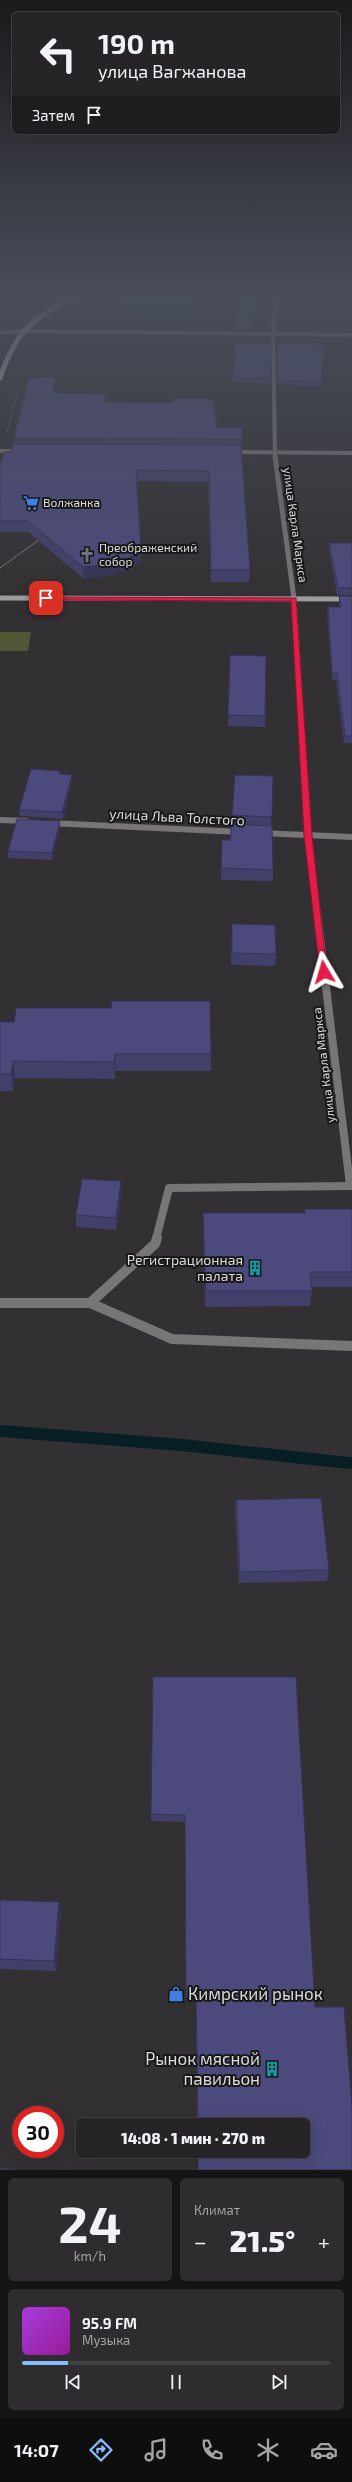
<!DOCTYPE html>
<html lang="ru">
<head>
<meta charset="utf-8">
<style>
	body { margin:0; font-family:"Exo 2",sans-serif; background:#2e2c2e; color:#f1f3f6; height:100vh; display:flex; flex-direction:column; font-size:15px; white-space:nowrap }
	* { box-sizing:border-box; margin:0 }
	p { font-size:13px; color:#a4a4a7 }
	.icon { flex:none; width:22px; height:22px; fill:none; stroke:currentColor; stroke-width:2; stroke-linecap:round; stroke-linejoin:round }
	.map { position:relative; height:2170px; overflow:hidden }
	.drawer { display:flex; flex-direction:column; gap:8px; padding:8px; background:#151415; flex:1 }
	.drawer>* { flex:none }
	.guide { position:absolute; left:12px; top:12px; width:328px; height:122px; border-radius:6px; box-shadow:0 4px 16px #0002,0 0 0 1px #424143; background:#262426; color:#f1f3f6; overflow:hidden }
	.speed { position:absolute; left:12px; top:2106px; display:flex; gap:8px; font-size:20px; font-weight:700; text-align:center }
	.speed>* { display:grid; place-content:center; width:52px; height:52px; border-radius:50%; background:#262426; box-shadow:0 4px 16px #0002,0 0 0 1px #424143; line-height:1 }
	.speed .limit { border:6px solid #d22; background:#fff; color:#111 }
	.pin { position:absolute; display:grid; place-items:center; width:34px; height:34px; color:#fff; margin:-17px; border-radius:8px; box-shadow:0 2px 6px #0006 }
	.me { position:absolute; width:44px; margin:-22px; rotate:353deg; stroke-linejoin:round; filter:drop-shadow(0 0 3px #0008) }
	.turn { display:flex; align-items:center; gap:14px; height:84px; padding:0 20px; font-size:18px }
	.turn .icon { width:52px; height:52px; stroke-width:2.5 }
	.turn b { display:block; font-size:28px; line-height:34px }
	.then { display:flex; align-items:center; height:38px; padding:0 20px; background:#0003; gap:8px; font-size:15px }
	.big { font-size:30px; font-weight:800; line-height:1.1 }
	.drawer .widget { flex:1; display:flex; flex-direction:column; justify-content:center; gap:6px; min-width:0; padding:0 14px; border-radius:6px; background:#2e2c2e }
	.drawer .dial { align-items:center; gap:0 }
	.dial b { font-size:52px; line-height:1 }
	.song { display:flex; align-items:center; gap:12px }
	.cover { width:48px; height:48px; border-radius:6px; background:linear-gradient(135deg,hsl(280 70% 55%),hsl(300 70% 35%)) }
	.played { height:4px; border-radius:2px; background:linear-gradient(90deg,#83bcfb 15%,#424143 15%) }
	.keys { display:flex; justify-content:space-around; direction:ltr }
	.heat { display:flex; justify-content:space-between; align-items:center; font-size:22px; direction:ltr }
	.drawer .tiles { flex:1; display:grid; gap:8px; grid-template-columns:1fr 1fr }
	.widget:last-child { grid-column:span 2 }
	.trip { position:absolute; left:76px; top:2118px; width:234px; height:40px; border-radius:6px; background:#262426; box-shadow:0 4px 16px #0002,0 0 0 1px #424143; font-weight:800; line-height:40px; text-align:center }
	.dock { display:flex; height:64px; justify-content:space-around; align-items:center; background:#0f0e0f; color:#a4a4a7 }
	.dock .icon { width:28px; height:28px }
	.dock .selected { color:#83bcfb }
	.dock b { font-size:18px; color:#f1f3f6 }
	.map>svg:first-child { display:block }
	.green { fill:#525635 }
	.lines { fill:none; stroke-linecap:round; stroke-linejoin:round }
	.stream { stroke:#061e24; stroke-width:12 }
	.path-far1 { stroke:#727072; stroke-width:1; stroke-dasharray:1.5 1; stroke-linecap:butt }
	.path { stroke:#727072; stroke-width:1.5; stroke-dasharray:2 1; stroke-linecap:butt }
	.lane-far1 { stroke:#777575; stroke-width:8 }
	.lane { stroke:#777575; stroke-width:10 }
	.street-far3 { stroke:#777575; stroke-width:4 }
	.street-far2 { stroke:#777575; stroke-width:5 }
	.street-far1 { stroke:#777575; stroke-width:6 }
	.street { stroke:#777575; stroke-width:8 }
	.secondary { stroke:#9e9c9c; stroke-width:5 }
	.primary { stroke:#bcb9b9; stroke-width:5 }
	.wall { fill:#41406b }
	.shaded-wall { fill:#353457 }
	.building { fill:#4c4a7c; stroke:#353457 }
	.route { fill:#e11d48; stroke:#92132f }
	.labels { text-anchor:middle; stroke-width:4; stroke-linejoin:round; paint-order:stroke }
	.far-poi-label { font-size:12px; fill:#dddcdd; stroke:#191819; text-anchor:start }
	.far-street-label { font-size:12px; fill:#dddcdd; stroke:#191819 }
	.street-label { font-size:14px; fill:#dddcdd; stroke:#191819 }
	.poi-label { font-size:14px; fill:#dddcdd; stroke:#191819; text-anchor:end }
	.near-poi-label { font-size:17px; fill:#dddcdd; stroke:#191819; text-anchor:start }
</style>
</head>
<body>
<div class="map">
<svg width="352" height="2170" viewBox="0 0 352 2170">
	<rect width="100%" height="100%" fill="#323032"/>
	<polygon class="green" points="0,632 31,632 28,651 0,651"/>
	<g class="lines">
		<polyline class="stream" points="0,1431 182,1445 349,1463"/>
		<polyline class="path-far1" points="7,432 19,387"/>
		<polyline class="path" points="0,568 40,539"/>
		<polyline class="lane-far1" points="156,1239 169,1188 352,1186"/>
		<g class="lane">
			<polyline points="0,1303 90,1303 172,1339 352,1346"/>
			<polyline points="90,1303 155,1244 157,1238"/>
		</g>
		<g class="street-far3">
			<polyline points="0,333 20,331 352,335"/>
			<polyline points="0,451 21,451"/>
			<polyline points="231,452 352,453"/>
			<polyline points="275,457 273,334 276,297"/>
		</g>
		<polyline class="street-far2" points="275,456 294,599 298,659"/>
		<g class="street-far1">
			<polyline points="297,658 308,835 318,914"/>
			<polyline points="0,820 26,821"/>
			<polyline points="49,823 241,832"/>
			<polyline points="261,833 352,837"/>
		</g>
		<polyline class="street" points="317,913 350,1185"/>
		<polyline class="secondary" points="0,598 352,599"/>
		<path class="primary" d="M0,378c17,-49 29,-56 73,-81"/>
	</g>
	<g class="wall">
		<polygon points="203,297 190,316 119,312 119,306"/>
		<polygon points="260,297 251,330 235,330 235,325"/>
		<polygon points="235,343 271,379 270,384 232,382 232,377 236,357"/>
		<polygon points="324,345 321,387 277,384 277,349"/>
		<polygon points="55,386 54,393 105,402 217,428 242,427 241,447 250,570 249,582 211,582 208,482 137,481 141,561 129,570 120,571 113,575 84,579 28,532 0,532 0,465 11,452 15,444 14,438"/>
		<polygon points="329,543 352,543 352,595 337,595 329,549"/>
		<polygon points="339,596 352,596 352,743 344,743 336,680 332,680 327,613 328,607 339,607"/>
		<polygon points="230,655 265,716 265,727 228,726"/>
		<polygon points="60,771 60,774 72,781 63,819 20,816 19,810"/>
		<polygon points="273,776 271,826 273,870 273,881 221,880 221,868 230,840 232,815"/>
		<polygon points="60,821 60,827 52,860 8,858 8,851"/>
		<polygon points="232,924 276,954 275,966 231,965"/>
		<polygon points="0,1022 211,1054 211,1071 115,1071 115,1079 15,1078 13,1091 0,1091"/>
		<polygon points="122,1193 116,1230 76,1227 76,1215"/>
		<polygon points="305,1209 352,1209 352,1287 312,1287 312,1291 310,1306 205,1307 203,1229 203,1213 305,1213"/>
		<polygon points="236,1500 329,1570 327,1581 239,1583 235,1511"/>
		<polygon points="153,1677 315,2007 352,2170 198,2170 198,2151 303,2151 303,2125 197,2125 196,1997 186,1997 185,1822 151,1821"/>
		<polygon points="0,1900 61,1912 56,1971 0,1969"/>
	</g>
	<g class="shaded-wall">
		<polygon points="199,297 203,297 190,316 191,310"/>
		<polygon points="259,297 260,297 251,330 251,326"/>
		<polygon points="55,377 55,386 53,402 53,393"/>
		<polygon points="105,394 105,403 103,402"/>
		<polygon points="141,550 141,561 129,570 120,571 113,575 84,579 83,567 119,559"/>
		<polygon points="72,775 72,781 63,819 62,812"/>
		<polygon points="60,821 60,827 52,860 52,853"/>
		<polygon points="115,1054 115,1079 114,1062"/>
		<polygon points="13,1061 15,1078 13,1091 11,1074"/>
		<polygon points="121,1181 122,1193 116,1230 116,1218"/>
		<polygon points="59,1902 61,1912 56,1971 54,1961"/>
	</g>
	<g class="building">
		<polygon points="119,297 199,297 191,310 119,306"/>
		<polygon points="238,297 259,297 251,326 235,325"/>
		<polygon points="235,343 270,344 271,379 232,377 236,355"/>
		<polygon points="277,344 324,345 321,382 278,380"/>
		<polygon points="55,377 53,393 105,394 103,402 173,403 174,399 213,399 217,428 242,427 242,439 14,438 29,378"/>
		<polygon points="13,444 241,445 250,570 211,570 209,471 136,470 141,550 128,558 119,559 112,564 83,567 28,521 0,521 0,465 4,452 11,452"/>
		<polygon points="329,543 352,543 352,588 338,588"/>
		<polygon points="339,596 352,596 352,736 345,736 337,673 332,673 328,607 341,607"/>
		<polygon points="230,655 266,656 265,716 228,715"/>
		<polygon points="31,769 60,771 59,774 72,775 62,812 19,810"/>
		<polygon points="235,775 273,776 272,817 232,815"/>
		<polygon points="17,819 60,821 52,853 8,851"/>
		<polygon points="232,824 272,826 273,870 221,868 222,840 230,840"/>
		<polygon points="232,924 275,925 276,954 232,953"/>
		<polygon points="112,1001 210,1001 211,1054 115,1054 114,1062 13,1061 11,1074 0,1074 0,1022 14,1022 16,1008 111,1008"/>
		<polygon points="82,1179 121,1181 116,1218 76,1215"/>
		<polygon points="305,1209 352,1209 352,1272 310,1272 312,1291 206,1291 203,1213 305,1213"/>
		<polygon points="321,1498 329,1570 240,1572 236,1500"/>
		<polygon points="153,1677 296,1677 315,2007 344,2007 352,2106 352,2170 198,2170 198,2151 303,2151 303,2125 198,2125 196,1990 186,1990 185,1815 151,1814"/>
		<polygon points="0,1900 59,1902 54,1961 0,1959"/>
		<polygon points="0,2168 16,2170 0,2170"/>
	</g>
	<linearGradient id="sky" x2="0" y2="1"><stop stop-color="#1c1a1c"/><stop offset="0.49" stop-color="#494e5a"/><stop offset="1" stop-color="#494e5a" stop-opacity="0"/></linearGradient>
	<rect width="352" height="601" fill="url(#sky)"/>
	<polygon class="route" points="44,597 296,598 312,835 327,974 320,972 304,835 291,601 46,600"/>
	<defs>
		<symbol id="supermarket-bare" viewBox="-9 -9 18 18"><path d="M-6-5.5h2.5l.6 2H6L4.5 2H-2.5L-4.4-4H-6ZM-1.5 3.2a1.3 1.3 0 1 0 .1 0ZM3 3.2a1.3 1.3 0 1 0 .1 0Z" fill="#3f7fe0" stroke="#191819" stroke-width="2.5" paint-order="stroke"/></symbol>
		<symbol id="church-bare" viewBox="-9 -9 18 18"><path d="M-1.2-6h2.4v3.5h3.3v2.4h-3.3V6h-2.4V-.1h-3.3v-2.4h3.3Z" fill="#6b7280" stroke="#191819" stroke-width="2.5" paint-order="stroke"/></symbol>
		<symbol id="building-bare" viewBox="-9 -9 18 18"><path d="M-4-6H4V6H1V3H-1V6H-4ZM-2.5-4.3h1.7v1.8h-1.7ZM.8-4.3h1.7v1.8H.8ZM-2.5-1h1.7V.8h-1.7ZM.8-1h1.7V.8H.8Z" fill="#0f9aa8" stroke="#191819" stroke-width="2.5" paint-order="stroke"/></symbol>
		<symbol id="shop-bare" viewBox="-9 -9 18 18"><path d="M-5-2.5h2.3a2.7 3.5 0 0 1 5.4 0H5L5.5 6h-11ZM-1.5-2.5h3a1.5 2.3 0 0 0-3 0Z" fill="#3f7fe0" stroke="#191819" stroke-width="2.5" paint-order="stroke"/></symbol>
	</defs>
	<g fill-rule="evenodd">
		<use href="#supermarket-bare" x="20" y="492" width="22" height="22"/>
		<use href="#church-bare" x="76" y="544" width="22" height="22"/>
		<use href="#building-bare" x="244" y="1257" width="22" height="22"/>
		<use href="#shop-bare" x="165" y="1983" width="22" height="22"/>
		<use href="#building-bare" x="261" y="2058" width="22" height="22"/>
	</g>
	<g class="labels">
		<g class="far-poi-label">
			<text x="43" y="507">Волжанка</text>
			<text x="99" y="552">Преображенский<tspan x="99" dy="14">собор</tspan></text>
		</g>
		<g class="far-street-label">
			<text transform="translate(295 525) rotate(82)" y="4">улица Карла Маркса</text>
			<text transform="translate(324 1065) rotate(-97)" y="4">улица Карла Маркса</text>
		</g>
		<g class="street-label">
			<text transform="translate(177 817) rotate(3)" y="5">улица Льва Толстого</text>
		</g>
		<g class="poi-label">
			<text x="243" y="1265">Регистрационная<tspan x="243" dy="16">палата</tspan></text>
		</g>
		<g class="near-poi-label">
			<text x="188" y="2000">Кимрский рынок</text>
			<text x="260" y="2065" text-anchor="end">Рынок мясной<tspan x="260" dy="20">павильон</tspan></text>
		</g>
	</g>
</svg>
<div class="speed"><div class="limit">30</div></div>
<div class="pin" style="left:46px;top:598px;background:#d93025"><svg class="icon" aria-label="arrive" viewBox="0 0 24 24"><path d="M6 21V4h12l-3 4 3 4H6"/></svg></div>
<svg class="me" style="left:324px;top:972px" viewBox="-20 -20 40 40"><path d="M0-17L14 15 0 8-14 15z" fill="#e11d48" stroke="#fff" stroke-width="4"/></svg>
<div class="trip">14:08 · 1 мин · 270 m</div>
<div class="guide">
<div class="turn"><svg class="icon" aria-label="left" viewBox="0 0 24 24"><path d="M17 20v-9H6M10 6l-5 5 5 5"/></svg><div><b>190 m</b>улица Вагжанова</div></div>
<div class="then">Затем<svg class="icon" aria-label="arrive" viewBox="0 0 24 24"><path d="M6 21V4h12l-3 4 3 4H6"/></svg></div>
</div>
</div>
<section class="drawer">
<div class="tiles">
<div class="widget dial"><b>24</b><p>km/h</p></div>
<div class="widget"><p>Климат</p>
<div class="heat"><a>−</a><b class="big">21.5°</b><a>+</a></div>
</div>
<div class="widget">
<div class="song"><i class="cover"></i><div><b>95.9 FM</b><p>Музыка</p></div></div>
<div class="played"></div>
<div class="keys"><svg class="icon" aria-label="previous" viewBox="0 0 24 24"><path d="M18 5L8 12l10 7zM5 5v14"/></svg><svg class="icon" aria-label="pause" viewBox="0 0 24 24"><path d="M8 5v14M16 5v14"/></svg><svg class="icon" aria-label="next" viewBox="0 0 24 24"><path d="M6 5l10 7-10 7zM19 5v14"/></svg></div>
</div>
</div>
</section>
<nav class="dock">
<b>14:07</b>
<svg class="icon selected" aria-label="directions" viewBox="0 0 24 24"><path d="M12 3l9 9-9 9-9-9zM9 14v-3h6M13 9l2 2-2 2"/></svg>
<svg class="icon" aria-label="music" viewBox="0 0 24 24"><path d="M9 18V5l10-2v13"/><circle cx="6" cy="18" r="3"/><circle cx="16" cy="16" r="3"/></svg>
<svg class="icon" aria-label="phone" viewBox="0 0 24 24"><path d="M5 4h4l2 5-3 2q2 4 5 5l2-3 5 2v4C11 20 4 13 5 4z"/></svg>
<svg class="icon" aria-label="climate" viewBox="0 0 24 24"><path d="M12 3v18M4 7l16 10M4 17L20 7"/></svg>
<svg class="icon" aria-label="car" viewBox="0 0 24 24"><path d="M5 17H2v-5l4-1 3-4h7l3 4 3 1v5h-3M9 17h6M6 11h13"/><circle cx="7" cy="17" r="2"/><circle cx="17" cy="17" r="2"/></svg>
</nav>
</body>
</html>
